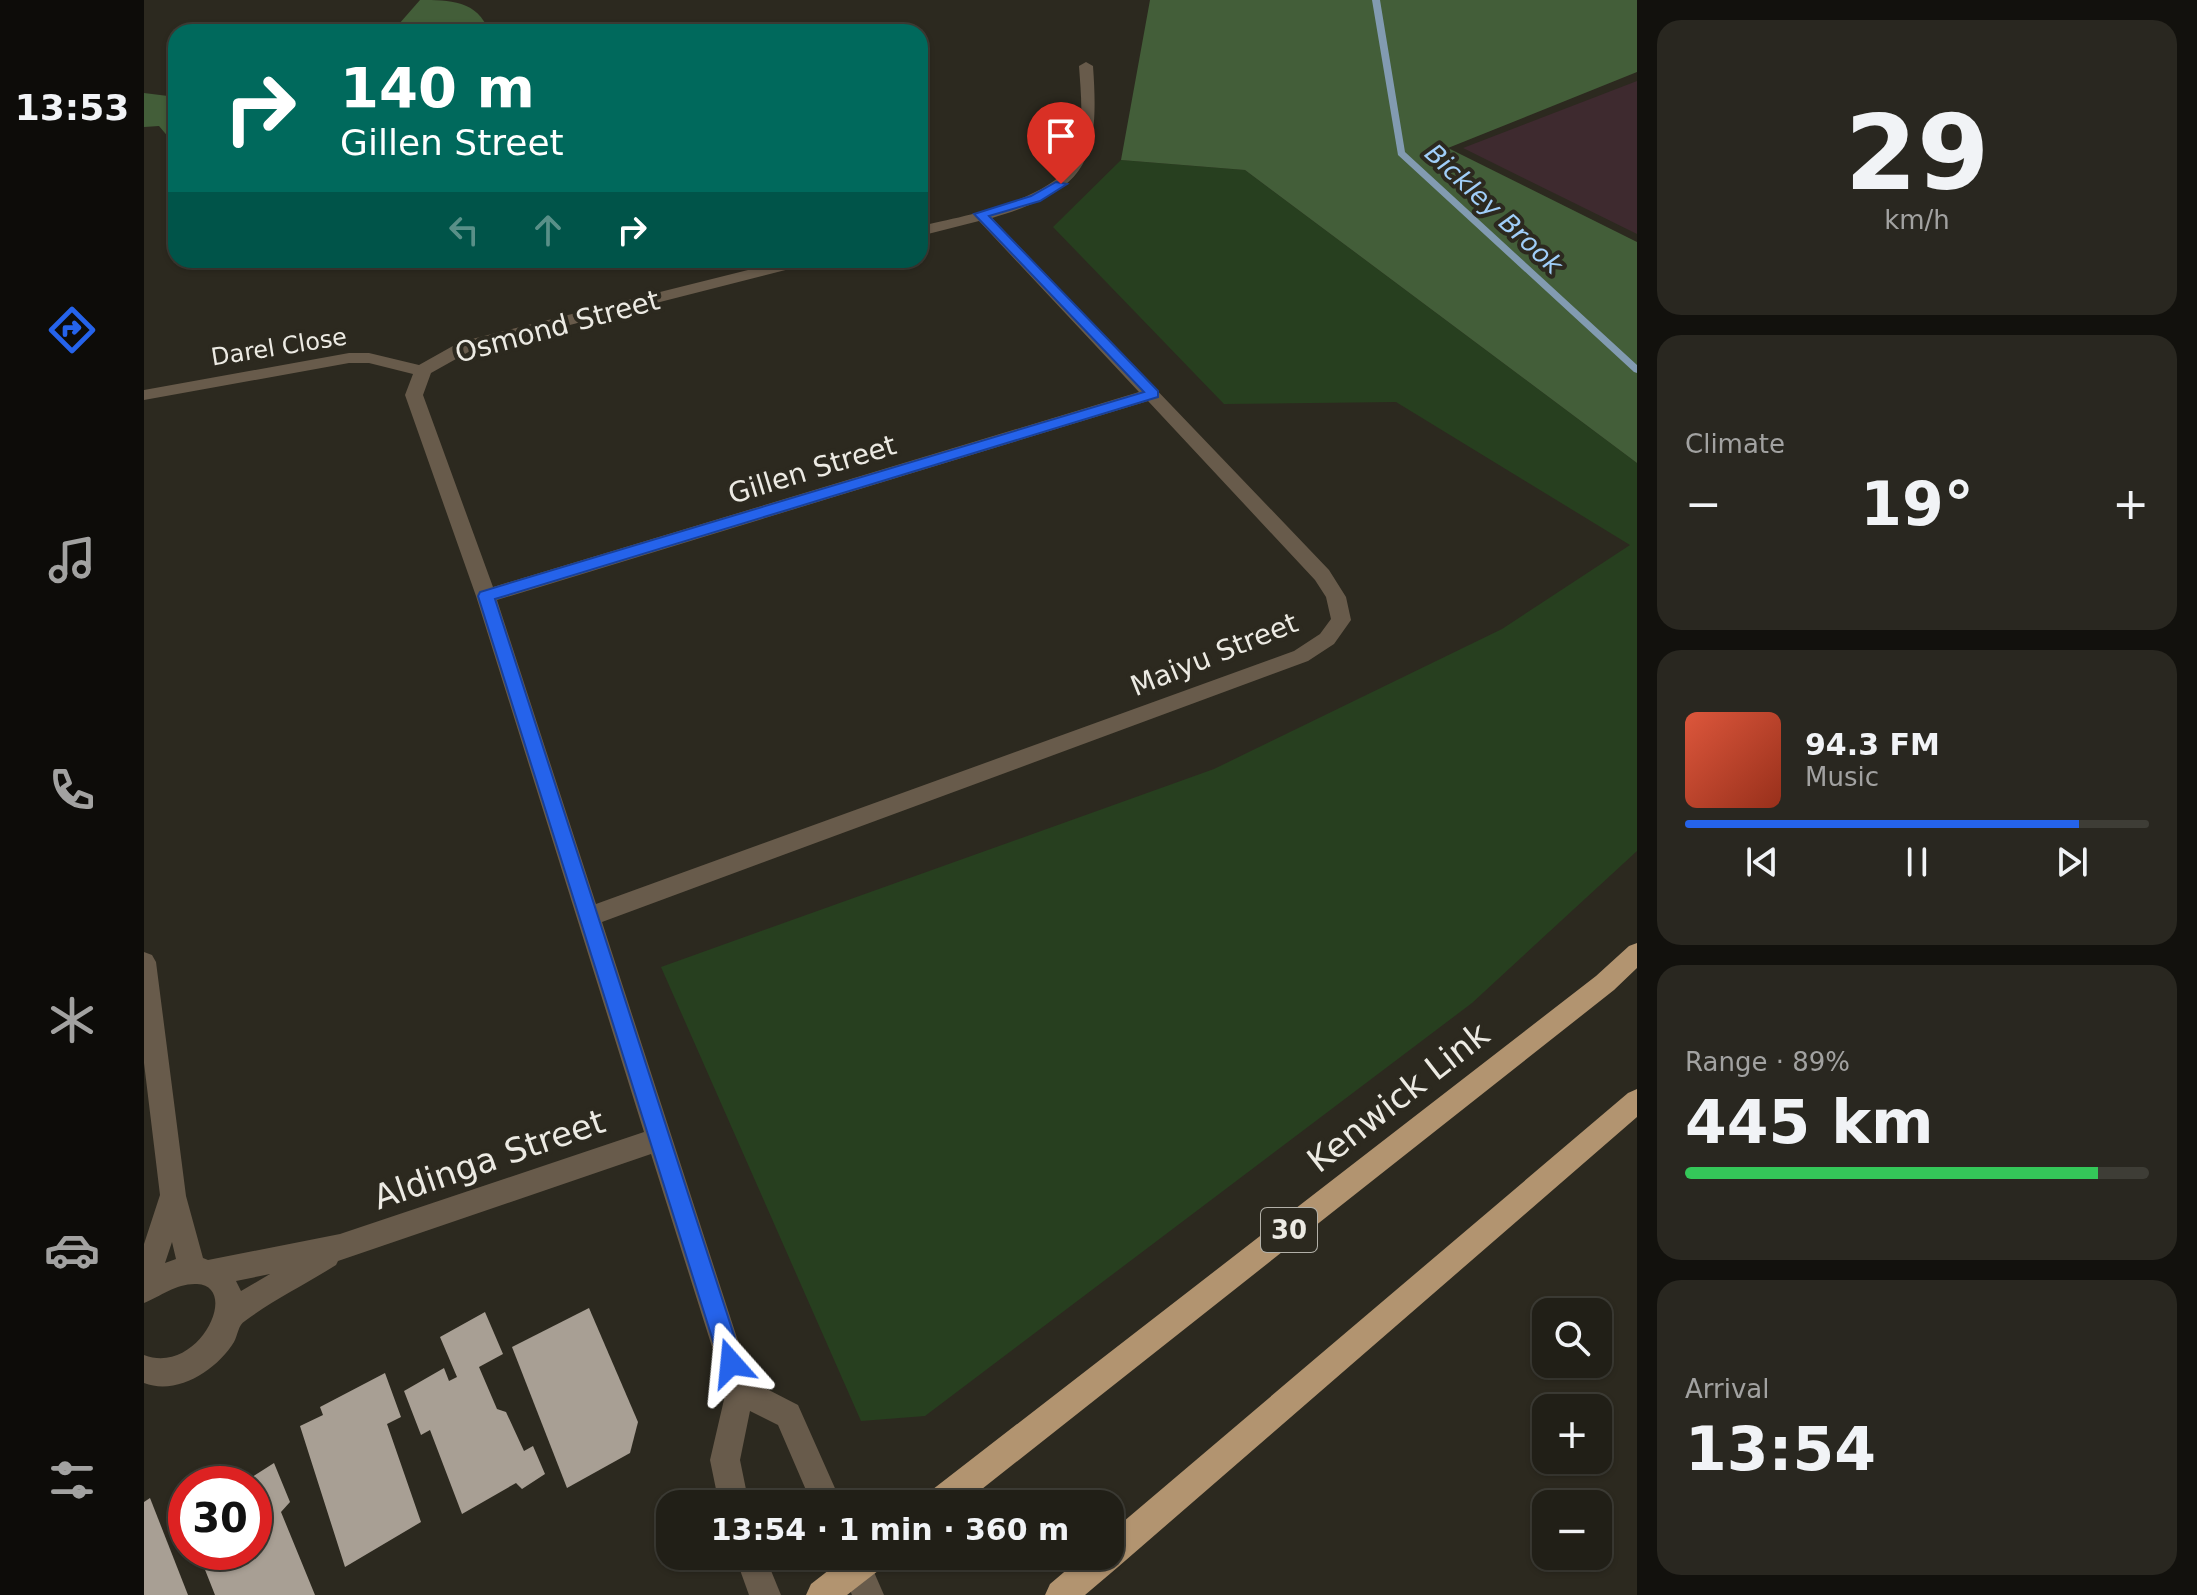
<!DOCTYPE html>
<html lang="en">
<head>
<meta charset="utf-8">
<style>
	body { margin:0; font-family:"DejaVu Sans",sans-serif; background:#292720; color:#f1f3f6; height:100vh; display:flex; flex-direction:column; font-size:30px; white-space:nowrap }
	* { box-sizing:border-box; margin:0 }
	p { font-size:26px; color:#a2a2a1 }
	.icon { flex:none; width:44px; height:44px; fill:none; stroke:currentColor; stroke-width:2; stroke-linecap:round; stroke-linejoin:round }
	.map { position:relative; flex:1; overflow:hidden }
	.panel { display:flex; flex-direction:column; gap:20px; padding:20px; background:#12110d; width:560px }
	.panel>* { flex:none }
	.guide { position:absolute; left:24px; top:24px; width:760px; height:244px; border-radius:24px; box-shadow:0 2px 6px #0004,0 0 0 2px #3e3d36; background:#00695c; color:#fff; overflow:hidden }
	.buttons { position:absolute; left:1388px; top:1298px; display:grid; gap:16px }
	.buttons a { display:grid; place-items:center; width:80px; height:80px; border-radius:16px; background:#211f17; box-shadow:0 2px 6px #0004,0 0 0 2px #3e3d36; font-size:40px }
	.speed { position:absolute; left:24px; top:1466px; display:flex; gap:16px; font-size:40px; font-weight:700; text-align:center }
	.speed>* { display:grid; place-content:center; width:104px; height:104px; border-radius:50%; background:#211f17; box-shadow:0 2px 6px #0004,0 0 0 2px #3e3d36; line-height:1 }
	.speed .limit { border:12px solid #d22; background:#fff; color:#111 }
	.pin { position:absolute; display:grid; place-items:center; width:68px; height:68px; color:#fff; margin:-82px -34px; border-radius:50% 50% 50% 0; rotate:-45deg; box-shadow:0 0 8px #0007 }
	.pin .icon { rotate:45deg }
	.me { position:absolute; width:88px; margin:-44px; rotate:342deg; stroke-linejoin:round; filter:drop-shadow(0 0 6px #0008) }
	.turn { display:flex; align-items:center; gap:28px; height:168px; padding:0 40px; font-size:36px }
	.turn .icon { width:104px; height:104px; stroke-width:2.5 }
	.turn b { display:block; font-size:56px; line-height:68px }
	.lanes { display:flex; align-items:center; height:76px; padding:0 40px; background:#0003; justify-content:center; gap:40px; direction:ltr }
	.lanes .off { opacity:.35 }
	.big { font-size:60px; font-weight:700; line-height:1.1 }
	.panel .widget { flex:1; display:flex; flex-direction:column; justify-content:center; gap:12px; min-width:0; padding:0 28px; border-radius:24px; background:#292720 }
	.panel .dial { align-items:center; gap:0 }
	.dial b { font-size:104px; line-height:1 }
	.song { display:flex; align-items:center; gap:24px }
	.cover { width:96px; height:96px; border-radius:12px; background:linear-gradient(135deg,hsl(10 70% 55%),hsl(10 70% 35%)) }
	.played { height:8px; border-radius:4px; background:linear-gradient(90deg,#2563eb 85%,#3e3d36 85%) }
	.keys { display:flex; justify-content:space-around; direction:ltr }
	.heat { display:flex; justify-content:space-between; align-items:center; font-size:44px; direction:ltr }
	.charge { height:12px; border-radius:6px; background:linear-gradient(90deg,#34c759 89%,#3e3d36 0) }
	.trip { position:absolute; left:512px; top:1490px; width:468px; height:80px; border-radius:24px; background:#211f17; box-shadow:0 2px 6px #0004,0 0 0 2px #3e3d36; font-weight:700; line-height:80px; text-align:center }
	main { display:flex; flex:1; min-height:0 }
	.tabs { display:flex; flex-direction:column; width:144px; justify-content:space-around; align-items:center; background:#0d0c09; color:#a2a2a1 }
	.tabs .icon { width:56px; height:56px }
	.tabs .on { color:#2563eb }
	.tabs b { font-size:36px; color:#f1f3f6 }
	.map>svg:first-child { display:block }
	.industrial { fill:#3e2a2f }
	.green { fill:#273f1f }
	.forest { fill:#435e39 }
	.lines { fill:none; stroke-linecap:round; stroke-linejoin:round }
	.stream { fill:#829bb1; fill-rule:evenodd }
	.building { fill:#a89f94 }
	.minor { fill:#685b4b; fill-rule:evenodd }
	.trunk { fill:#b29470; fill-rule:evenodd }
	.route { fill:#2563eb; stroke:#184099; stroke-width:2 }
	.labels { text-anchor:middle; stroke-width:8; stroke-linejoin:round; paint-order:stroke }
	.far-street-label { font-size:24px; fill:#eceae3; stroke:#2c291f }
	.far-water-label { font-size:26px; font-style:italic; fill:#a0cef9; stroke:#2c291f }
	.shield { fill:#2c291f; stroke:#b2b0a8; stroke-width:2 }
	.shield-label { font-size:26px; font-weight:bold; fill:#eceae3 }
	.street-label { font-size:28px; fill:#eceae3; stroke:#2c291f }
	.near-street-label { font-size:34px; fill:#eceae3; stroke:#2c291f }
</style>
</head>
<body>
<main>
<nav class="tabs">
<b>13:53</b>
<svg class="icon on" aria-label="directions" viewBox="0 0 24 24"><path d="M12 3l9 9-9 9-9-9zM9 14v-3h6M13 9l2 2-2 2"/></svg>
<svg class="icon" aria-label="music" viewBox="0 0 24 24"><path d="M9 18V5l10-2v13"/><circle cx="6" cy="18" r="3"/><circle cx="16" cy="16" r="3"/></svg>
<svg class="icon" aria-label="phone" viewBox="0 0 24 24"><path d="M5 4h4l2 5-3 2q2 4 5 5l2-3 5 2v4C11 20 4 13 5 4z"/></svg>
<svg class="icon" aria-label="climate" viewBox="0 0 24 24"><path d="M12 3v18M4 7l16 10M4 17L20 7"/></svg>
<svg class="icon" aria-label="car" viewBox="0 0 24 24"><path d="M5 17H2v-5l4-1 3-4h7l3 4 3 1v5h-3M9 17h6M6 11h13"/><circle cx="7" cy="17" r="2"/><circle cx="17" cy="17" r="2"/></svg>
<svg class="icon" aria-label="filters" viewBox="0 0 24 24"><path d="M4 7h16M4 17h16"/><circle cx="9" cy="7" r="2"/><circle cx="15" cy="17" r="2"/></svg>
</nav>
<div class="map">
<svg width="1493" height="1595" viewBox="0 0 1493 1595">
	<rect width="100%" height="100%" fill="#2c291f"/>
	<polygon class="industrial" points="1493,81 1493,234 1319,148"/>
	<polygon class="green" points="977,160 1101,170 1493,463 1493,851 1328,1003 781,1416 717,1421 517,967 1070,769 1358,629 1486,545 1252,402 1080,404 909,227"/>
	<g class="forest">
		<path d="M276,0c29,0 58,0 69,32h-97z"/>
		<polygon points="1006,0 1493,0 1493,72 1304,148 1493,242 1493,463 1101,170 977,160"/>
		<polygon points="0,93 32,97 32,146 15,126 0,127"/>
	</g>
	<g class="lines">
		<polygon class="stream" points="1228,0 1236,0 1261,152 1493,365 1493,373 1490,372 1254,155"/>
	</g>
	<g class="building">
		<polygon points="445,1308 494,1422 486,1453 423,1488 368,1347"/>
		<polygon points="341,1312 359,1354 335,1367 353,1409 362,1412 380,1451 389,1446 401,1474 378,1489 372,1483 318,1514 286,1430 277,1435 260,1391 300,1368 305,1381 313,1377 296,1337"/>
		<polygon points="241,1373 257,1417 243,1424 277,1522 201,1567 156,1426 179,1415 176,1407"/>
		<polygon points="130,1463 146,1502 137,1512 171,1595 71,1595 54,1552 110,1552 110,1484 97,1484"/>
		<polygon points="6,1498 44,1595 0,1595 0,1502"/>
	</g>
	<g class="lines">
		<g class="minor">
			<path d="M942,62l7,4c7,96 -6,124 -101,152l337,352 17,27 5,23 -17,24 -26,17 -706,261 149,459 47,24 44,99h-30l-34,-79 -28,-14 -10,49 9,44h-30l-9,-44 16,-69 -75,-237 -313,107 -2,4c-30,19 -63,35 -91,56 -7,4 -7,14 -11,21 -17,28 -57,54 -90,41v-28c55,21 97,-69 53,-71 -20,-1 -36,12 -53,19v-59l16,-49 -16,-132v-111l8,3 4,7 30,234 17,62 5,2 132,-26 304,-102 -168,-536 -71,-201 8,-21 -44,-11h-20l-205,37v-10l205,-37h20l50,12 41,-23 328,-82h27l-2,3 -341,87 -41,23 -8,22 70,192 646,-195 -160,-171 -59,15v-10c40,-9 128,-25 150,-62 16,-28 11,-68 9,-98zM1004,401l167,179 11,17 5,22 -11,15 -26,17 -698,253 -99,-304zM28,1242l4,17 -11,4zM126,1274l-29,17 -5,-10z"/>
			<polygon points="591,1556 621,1556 637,1595 605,1595"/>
			<polygon points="692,1556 723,1556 740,1595 708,1595"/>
		</g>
		<g class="trunk">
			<polygon points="1493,943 1493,968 1470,990 819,1504 780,1504 784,1493 1452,976 1485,946"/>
			<polygon points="1493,1089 1493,1117 974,1567 941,1595 901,1595 906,1584 939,1556 966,1556 966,1533 1484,1093"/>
			<polygon points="703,1556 743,1556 739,1567 703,1595 662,1595 667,1584"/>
		</g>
	</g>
	<polygon class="route" points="912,182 923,184 896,201 845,216 1014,391 1014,397 351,599 599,1363 596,1371 587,1375 579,1371 576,1363 334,596 336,592 1000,392 830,214 887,196"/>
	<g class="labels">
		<g class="far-street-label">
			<text transform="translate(135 347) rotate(-9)" y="8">Darel Close</text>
		</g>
		<g class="far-water-label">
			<text transform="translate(1350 209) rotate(43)" y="9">Bickley Brook</text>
		</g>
		<rect class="shield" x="1117" y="1208" width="56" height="44" rx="6"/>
		<g class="shield-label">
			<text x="1145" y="1239">30</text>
		</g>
		<g class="street-label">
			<text transform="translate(413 326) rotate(-15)" y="10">Osmond Street</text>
			<text transform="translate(668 469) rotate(-17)" y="10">Gillen Street</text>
			<text transform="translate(1070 654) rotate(-22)" y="10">Maiyu Street</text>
		</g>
		<g class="near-street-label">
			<text transform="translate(1254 1097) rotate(-38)" y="12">Kenwick Link</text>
			<text transform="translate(345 1159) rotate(-19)" y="12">Aldinga Street</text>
		</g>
	</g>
</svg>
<div class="buttons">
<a><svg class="icon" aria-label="search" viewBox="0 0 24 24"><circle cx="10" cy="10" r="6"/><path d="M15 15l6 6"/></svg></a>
<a>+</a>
<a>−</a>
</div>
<div class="speed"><div class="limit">30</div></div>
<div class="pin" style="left:917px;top:184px;background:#d93025"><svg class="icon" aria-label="arrive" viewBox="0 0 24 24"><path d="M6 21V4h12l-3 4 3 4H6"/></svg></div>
<svg class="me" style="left:587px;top:1363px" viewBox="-20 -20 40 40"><path d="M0-17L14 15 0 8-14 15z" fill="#2563eb" stroke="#fff" stroke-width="4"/></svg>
<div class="trip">13:54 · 1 min · 360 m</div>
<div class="guide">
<div class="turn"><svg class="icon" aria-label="right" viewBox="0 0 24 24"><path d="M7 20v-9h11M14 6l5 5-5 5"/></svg><div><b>140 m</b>Gillen Street</div></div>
<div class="lanes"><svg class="icon off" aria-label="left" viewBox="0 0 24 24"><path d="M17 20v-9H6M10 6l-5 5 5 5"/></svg><svg class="icon off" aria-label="ahead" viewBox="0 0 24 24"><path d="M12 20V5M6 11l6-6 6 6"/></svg><svg class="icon" aria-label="right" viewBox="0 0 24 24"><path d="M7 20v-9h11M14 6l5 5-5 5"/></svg></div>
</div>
</div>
<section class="panel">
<div class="widget dial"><b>29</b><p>km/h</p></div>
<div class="widget"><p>Climate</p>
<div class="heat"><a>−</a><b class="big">19°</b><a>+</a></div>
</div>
<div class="widget">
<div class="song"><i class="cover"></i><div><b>94.3 FM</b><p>Music</p></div></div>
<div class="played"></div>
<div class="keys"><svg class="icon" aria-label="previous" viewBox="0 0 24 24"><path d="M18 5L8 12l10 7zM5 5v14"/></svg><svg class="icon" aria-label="pause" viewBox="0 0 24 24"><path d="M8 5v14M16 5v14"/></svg><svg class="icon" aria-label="next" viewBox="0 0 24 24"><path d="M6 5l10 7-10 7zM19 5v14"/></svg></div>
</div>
<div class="widget"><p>Range · 89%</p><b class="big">445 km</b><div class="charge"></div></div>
<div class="widget"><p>Arrival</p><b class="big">13:54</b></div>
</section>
</main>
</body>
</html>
